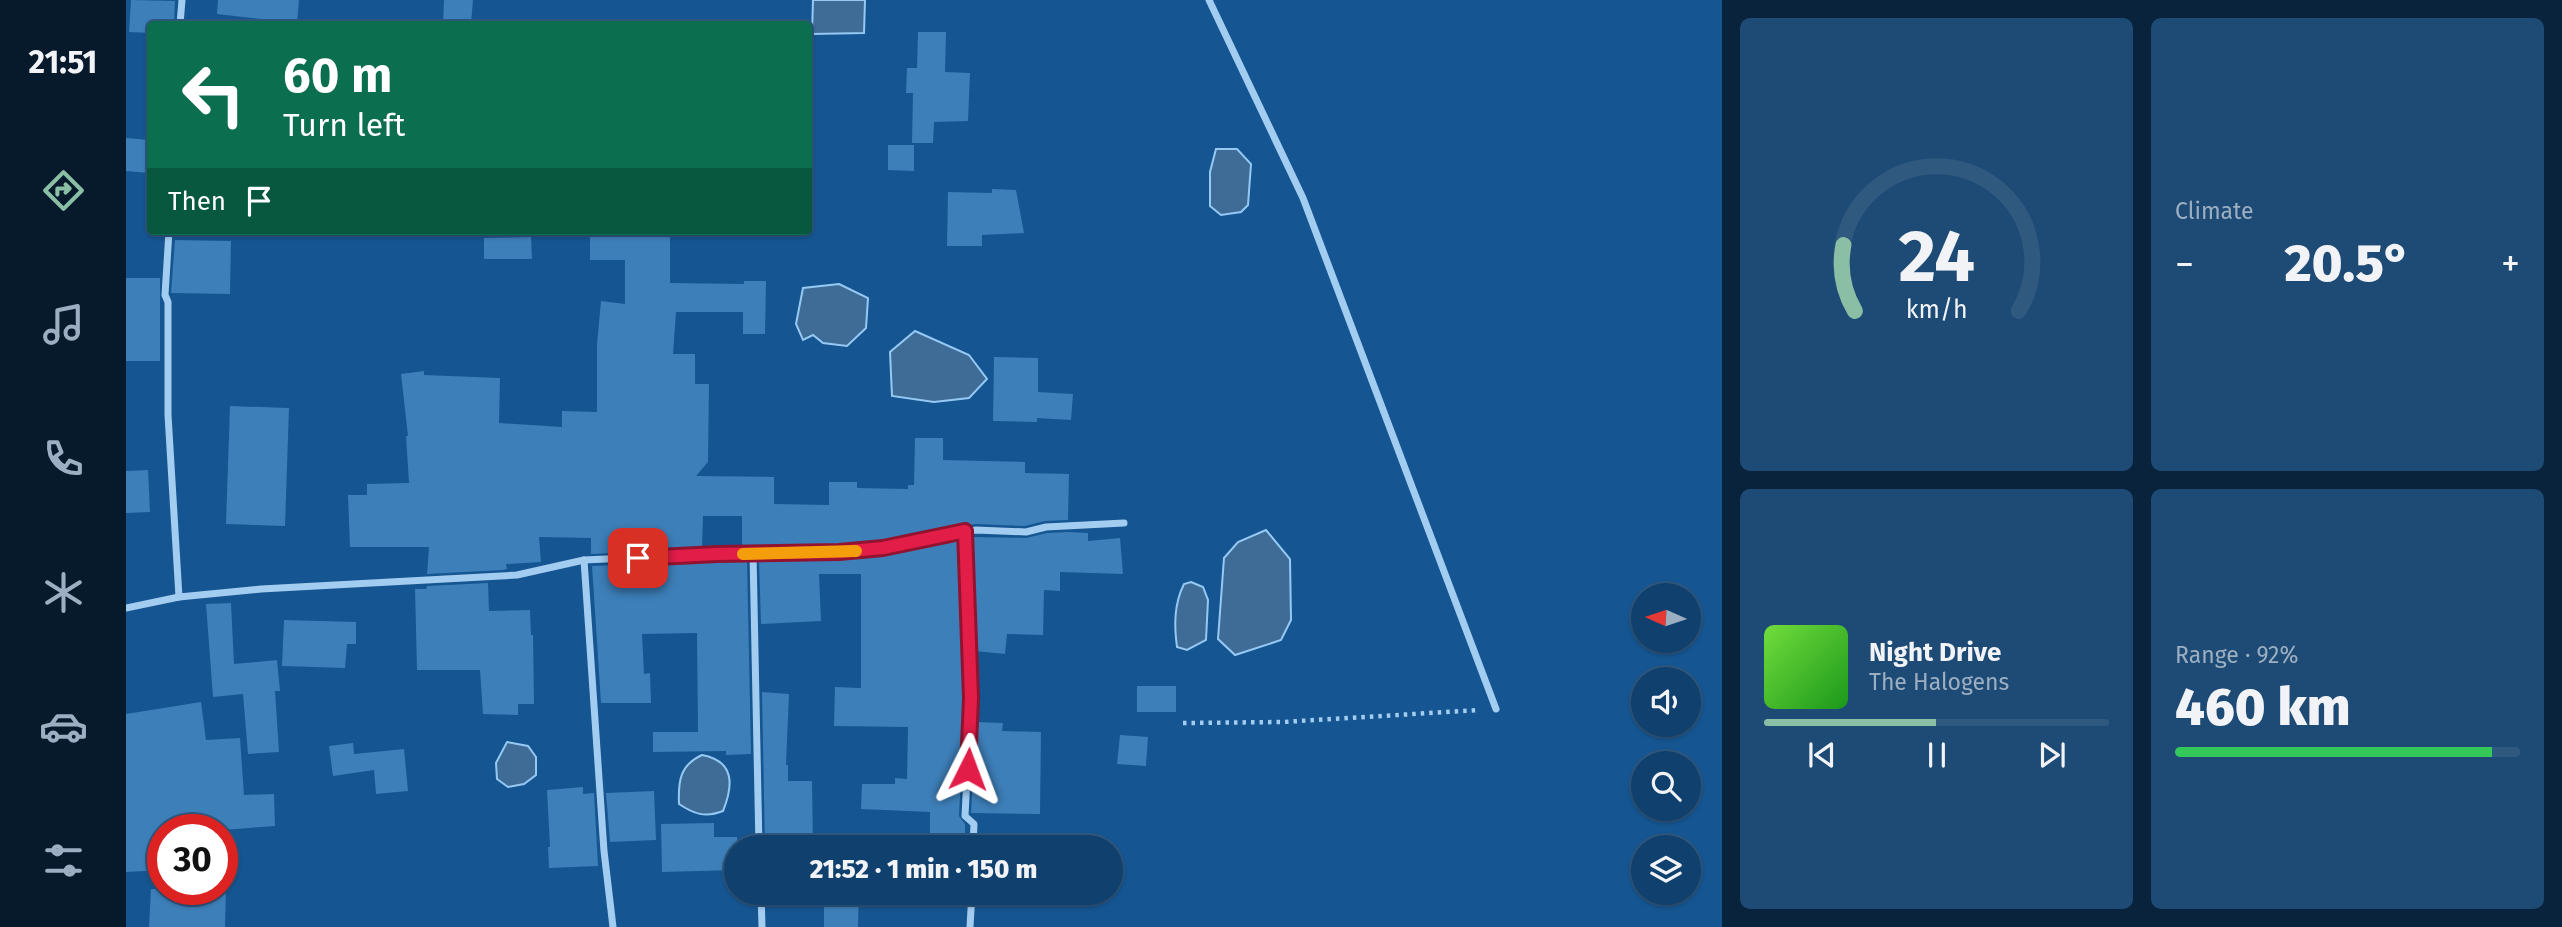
<!DOCTYPE html>
<html lang="en">
<head>
<meta charset="utf-8">
<style>
	body { margin:0; font-family:"Fira Sans",sans-serif; background:#1e4b75; color:#f1f3f6; height:100vh; display:flex; flex-direction:column; font-size:26px; white-space:nowrap }
	* { box-sizing:border-box; margin:0 }
	p { font-size:23px; color:#9cafc2 }
	.icon { flex:none; width:38px; height:38px; fill:none; stroke:currentColor; stroke-width:2; stroke-linecap:round; stroke-linejoin:round }
	.map { position:relative; flex:1; overflow:hidden }
	.details { display:flex; flex-direction:column; gap:18px; padding:18px; background:#09233c; width:840px }
	.details>* { flex:none }
	.guide { position:absolute; left:21px; top:21px; width:665px; height:214px; border-radius:7px; box-shadow:0 2px 5px #0004,0 0 0 2px #305980; background:#0b6e4f; color:#fff; overflow:hidden }
	.needle { width:46px; rotate:273deg }
	.buttons { position:absolute; left:1505px; top:583px; display:grid; gap:14px }
	.buttons a { display:grid; place-items:center; width:70px; height:70px; border-radius:50%; background:#10406d; box-shadow:0 2px 5px #0004,0 0 0 2px #305980; font-size:35px }
	.speed { position:absolute; left:21px; top:814px; display:flex; gap:14px; font-size:35px; font-weight:700; text-align:center }
	.speed>* { display:grid; place-content:center; width:91px; height:91px; border-radius:50%; background:#10406d; box-shadow:0 2px 5px #0004,0 0 0 2px #305980; line-height:1 }
	.speed .limit { border:10px solid #d22; background:#fff; color:#111 }
	.pin { position:absolute; display:grid; place-items:center; width:60px; height:60px; color:#fff; margin:-30px; border-radius:14px; box-shadow:0 4px 10px #0006 }
	.me { position:absolute; width:77px; margin:-38px; rotate:3deg; stroke-linejoin:round; filter:drop-shadow(0 0 5px #0008) }
	.turn { display:flex; align-items:center; gap:24px; height:147px; padding:0 21px; font-size:32px }
	.turn .icon { width:91px; height:91px; stroke-width:2.5 }
	.turn b { display:block; font-size:49px; line-height:60px }
	.then { display:flex; align-items:center; height:66px; padding:0 21px; background:#0003; gap:14px; font-size:26px }
	.big { font-size:52px; font-weight:800; line-height:1.1 }
	.details .widget { flex:1; display:flex; flex-direction:column; justify-content:center; gap:10px; min-width:0; padding:0 24px; border-radius:10px; background:#1e4b75 }
	.details .dial { align-items:center; gap:0 }
	.dial svg { height:182px; overflow:visible; fill:none; stroke:#305980; stroke-width:7; stroke-linecap:round; text-anchor:middle }
	.dial text { fill:#f1f3f6; stroke:none }
	.song { display:flex; align-items:center; gap:21px }
	.cover { width:84px; height:84px; border-radius:10px; background:linear-gradient(135deg,hsl(100 70% 55%),hsl(120 70% 35%)) }
	.played { height:7px; border-radius:4px; background:linear-gradient(90deg,#8abfa5 50%,#305980 50%) }
	.keys { display:flex; justify-content:space-around; direction:ltr }
	.heat { display:flex; justify-content:space-between; align-items:center; font-size:38px; direction:ltr }
	.charge { height:10px; border-radius:5px; background:linear-gradient(90deg,#34c759 92%,#305980 0) }
	.details .tiles { flex:1; display:grid; gap:18px; grid-template-columns:repeat(2,1fr) }
	.trip { position:absolute; left:598px; top:835px; width:399px; height:70px; border-radius:35px; background:#10406d; box-shadow:0 2px 5px #0004,0 0 0 2px #305980; font-weight:800; line-height:70px; text-align:center }
	main { display:flex; flex:1; min-height:0 }
	.tab-bar { display:flex; flex-direction:column; width:126px; justify-content:space-around; align-items:center; background:#061a2c; color:#9cafc2 }
	.tab-bar .icon { width:49px; height:49px }
	.tab-bar .selected { color:#8abfa5 }
	.tab-bar b { font-size:32px; color:#f1f3f6 }
	.map>svg:first-child { display:block }
	.water { fill:#3e6c97; stroke:#95c9f4; stroke-width:2 }
	.building { fill:#3d7fb9 }
	.lines { fill:none; stroke-linecap:round; stroke-linejoin:round }
	.path { stroke:#a3ccf1; stroke-width:4.5; stroke-dasharray:3.5 5; stroke-linecap:butt }
	.street { stroke:#a3ccf1; stroke-width:7 }
	.route-casing { stroke:#92132f; stroke-width:18 }
	.route { stroke:#e11d48; stroke-width:12 }
	.slow { stroke:#f59e0b; stroke-width:12 }
</style>
</head>
<body>
<main>
<nav class="tab-bar">
<b>21:51</b>
<svg class="icon selected" aria-label="directions" viewBox="0 0 24 24"><path d="M12 3l9 9-9 9-9-9zM9 14v-3h6M13 9l2 2-2 2"/></svg>
<svg class="icon" aria-label="music" viewBox="0 0 24 24"><path d="M9 18V5l10-2v13"/><circle cx="6" cy="18" r="3"/><circle cx="16" cy="16" r="3"/></svg>
<svg class="icon" aria-label="phone" viewBox="0 0 24 24"><path d="M5 4h4l2 5-3 2q2 4 5 5l2-3 5 2v4C11 20 4 13 5 4z"/></svg>
<svg class="icon" aria-label="climate" viewBox="0 0 24 24"><path d="M12 3v18M4 7l16 10M4 17L20 7"/></svg>
<svg class="icon" aria-label="car" viewBox="0 0 24 24"><path d="M5 17H2v-5l4-1 3-4h7l3 4 3 1v5h-3M9 17h6M6 11h13"/><circle cx="7" cy="17" r="2"/><circle cx="17" cy="17" r="2"/></svg>
<svg class="icon" aria-label="filters" viewBox="0 0 24 24"><path d="M4 7h16M4 17h16"/><circle cx="9" cy="7" r="2"/><circle cx="15" cy="17" r="2"/></svg>
</nav>
<div class="map">
<svg width="1596" height="927" viewBox="0 0 1596 927">
	<rect width="100%" height="100%" fill="#155591"/>
	<g class="water">
		<polygon points="687,0 739,0 738,33 686,34"/>
		<polygon points="1090,149 1111,149 1125,164 1122,205 1115,212 1095,215 1084,206 1084,172"/>
		<polygon points="713,284 742,298 740,328 721,346 697,343 687,335 677,340 670,324 677,288"/>
		<polygon points="789,331 843,355 861,379 843,398 808,402 766,396 764,352"/>
		<polygon points="1140,530 1164,559 1165,620 1155,640 1109,655 1092,639 1098,558 1112,542"/>
		<path d="M1065,582l12,5 5,13 -2,40 -19,10 -10,-3c-3,-22 -3,-43 7,-63z"/>
		<polygon points="381,742 402,746 410,757 410,775 398,784 382,787 371,779 370,763"/>
		<path d="M576,755c32,6 32,29 21,56 -18,7 -29,3 -44,-7 -1,-23 1,-39 23,-49z"/>
	</g>
	<g class="building">
		<polygon points="5,0 49,1 48,24 24,24 24,33 3,32"/>
		<polygon points="92,0 173,0 171,23 91,14"/>
		<polygon points="318,0 347,0 345,24 317,24"/>
		<polygon points="792,32 820,32 819,72 844,73 842,121 808,122 807,143 786,143 787,93 780,93 781,68 791,68"/>
		<polygon points="0,138 24,140 24,173 0,171"/>
		<polygon points="762,145 788,145 788,171 762,170"/>
		<polygon points="866,189 890,190 898,233 856,235 856,246 821,246 822,192 866,193"/>
		<polygon points="464,231 544,234 544,283 618,284 618,281 640,281 639,334 617,334 617,312 550,312 547,354 569,354 569,384 583,384 582,462 570,476 648,477 648,504 703,505 703,482 731,482 731,488 782,489 782,485 788,485 789,438 817,438 817,460 899,462 899,473 943,474 942,520 919,521 899,526 849,524 756,542 713,546 616,547 616,516 577,516 576,549 465,554 465,538 413,537 415,562 380,564 381,569 377,570 301,574 303,547 224,547 222,495 241,495 241,484 283,483 280,436 282,436 275,374 298,371 298,375 374,378 373,423 436,427 436,411 471,412 471,344 475,301 499,304 499,260 464,260"/>
		<polygon points="405,237 406,259 358,259 358,238"/>
		<polygon points="49,240 105,241 104,294 45,293"/>
		<rect x="0" y="278" width="34" height="83"/>
		<polygon points="868,357 912,358 912,392 947,394 945,420 911,418 911,422 867,421"/>
		<polygon points="104,406 163,408 159,526 100,524"/>
		<polygon points="22,470 24,512 0,513 0,471"/>
		<polygon points="942,532 962,533 962,541 994,538 997,574 934,572 934,591 918,590 917,635 881,634 879,654 849,651 845,537 900,538 921,533"/>
		<polygon points="833,540 838,707 833,816 839,824 839,847 804,847 804,812 735,809 736,784 769,784 769,778 781,779 782,727 708,726 709,687 735,688 735,574 693,574 695,621 635,624 633,559 713,558 758,554"/>
		<polygon points="617,560 621,560 625,754 600,755 600,751 527,752 527,732 572,732 571,633 516,634 518,674 524,673 525,703 475,703 466,566"/>
		<polygon points="362,583 363,611 404,610 405,635 407,635 408,704 392,704 392,715 357,714 354,670 291,670 289,589 300,589 301,586"/>
		<polygon points="105,603 108,664 151,660 154,691 149,691 153,752 122,754 117,694 87,697 80,604"/>
		<polygon points="158,620 230,622 230,644 221,644 219,668 156,666"/>
		<rect x="1011" y="686" width="39" height="26"/>
		<polygon points="636,692 663,694 660,765 662,765 662,781 686,781 687,847 639,847"/>
		<polygon points="75,702 80,740 114,738 118,795 148,794 149,826 97,830 37,830 37,870 0,872 0,714"/>
		<polygon points="850,722 877,723 876,731 915,732 914,814 845,813"/>
		<polygon points="994,735 1022,737 1020,766 991,764"/>
		<polygon points="227,743 228,754 278,749 282,791 250,794 248,770 207,776 203,746"/>
		<polygon points="457,787 457,794 468,793 472,866 423,868 422,847 424,847 421,790"/>
		<polygon points="528,791 530,840 484,842 480,793"/>
		<polygon points="588,823 588,837 611,837 611,870 536,872 535,824"/>
		<polygon points="25,889 100,889 99,927 23,927"/>
		<polygon points="698,892 733,892 732,927 698,927"/>
	</g>
	<g class="lines">
		<polyline class="path" points="1057,723 1157,722 1353,710"/>
		<g class="street">
			<polyline points="1083,0 1177,198 1370,709"/>
			<polyline points="54,24 56,0"/>
			<polyline points="43,231 39,295 42,302 42,415 53,597"/>
			<polyline points="839,532 845,698 839,816 848,824 847,847"/>
			<polyline points="627,554 633,847"/>
			<polyline points="458,560 478,851 487,927"/>
			<polyline points="0,608 53,597 135,589 391,575 458,560 591,554 713,552 757,548 850,530 900,532 920,527 998,523"/>
			<polyline points="635,892 636,927"/>
			<polyline points="844,927 846,892"/>
		</g>
	</g>
	<g class="lines">
		<defs>
			<polyline id="route" points="512,558 591,554 713,552 757,548 839,531 845,698 842,769"/>
		</defs>
		<use href="#route" class="route-casing"/>
		<use href="#route" class="route"/>
		<polyline class="slow" points="617,554 730,551"/>
	</g>
</svg>
<div class="buttons">
<a><svg class="needle" viewBox="-14 -14 28 28"><path d="M0-13l5 13h-10z" fill="#e53935"/><path d="M0 13l5-13h-10z" fill="#9cafc2"/></svg></a>
<a><svg class="icon" aria-label="sound" viewBox="0 0 24 24"><path d="M4 9h4l5-4v14l-5-4H4zM17 9q2 3 0 6"/></svg></a>
<a><svg class="icon" aria-label="search" viewBox="0 0 24 24"><circle cx="10" cy="10" r="6"/><path d="M15 15l6 6"/></svg></a>
<a><svg class="icon" aria-label="layers" viewBox="0 0 24 24"><path d="M12 4l9 5-9 5-9-5zM3 14l9 5 9-5"/></svg></a>
</div>
<div class="speed"><div class="limit">30</div></div>
<div class="pin" style="left:512px;top:558px;background:#d93025"><svg class="icon" aria-label="arrive" viewBox="0 0 24 24"><path d="M6 21V4h12l-3 4 3 4H6"/></svg></div>
<svg class="me" style="left:842px;top:769px" viewBox="-20 -20 40 40"><path d="M0-17L14 15 0 8-14 15z" fill="#e11d48" stroke="#fff" stroke-width="4"/></svg>
<div class="trip">21:52 · 1 min · 150 m</div>
<div class="guide">
<div class="turn"><svg class="icon" aria-label="left" viewBox="0 0 24 24"><path d="M17 20v-9H6M10 6l-5 5 5 5"/></svg><div><b>60 m</b>Turn left</div></div>
<div class="then">Then<svg class="icon" aria-label="arrive" viewBox="0 0 24 24"><path d="M6 21V4h12l-3 4 3 4H6"/></svg></div>
</div>
</div>
<section class="details">
<div class="tiles">
<div class="widget dial"><svg viewBox="0 0 100 80">
<path d="M14 69A42 42 0 1 1 86 69"/>
<path d="M14 69A42 42 0 0 1 9 40" stroke="#8abfa5"/>
<text x="50" y="56" font-size="32" font-weight="700">24</text>
<text x="50" y="72" font-size="11">km/h</text>
</svg></div>
<div class="widget"><p>Climate</p>
<div class="heat"><a>−</a><b class="big">20.5°</b><a>+</a></div>
</div>
<div class="widget">
<div class="song"><i class="cover"></i><div><b>Night Drive</b><p>The Halogens</p></div></div>
<div class="played"></div>
<div class="keys"><svg class="icon" aria-label="previous" viewBox="0 0 24 24"><path d="M18 5L8 12l10 7zM5 5v14"/></svg><svg class="icon" aria-label="pause" viewBox="0 0 24 24"><path d="M8 5v14M16 5v14"/></svg><svg class="icon" aria-label="next" viewBox="0 0 24 24"><path d="M6 5l10 7-10 7zM19 5v14"/></svg></div>
</div>
<div class="widget"><p>Range · 92%</p><b class="big">460 km</b><div class="charge"></div></div>
</div>
</section>
</main>
</body>
</html>
